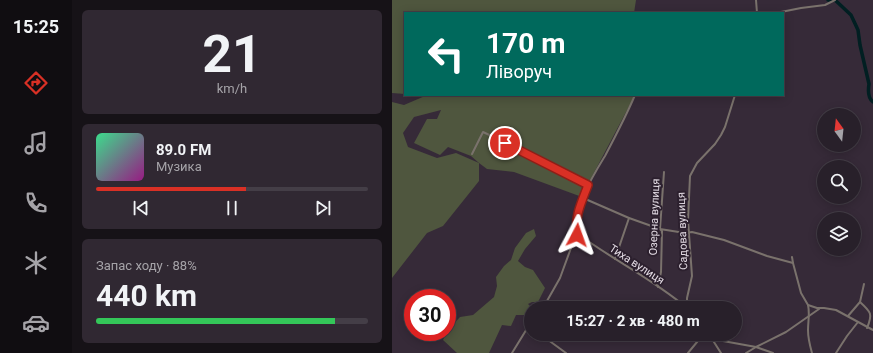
<!DOCTYPE html>
<html lang="uk">
<head>
<meta charset="utf-8">
<style>
	body { margin:0; font-family:Roboto,sans-serif; background:#302832; color:#f1f3f6; height:100vh; display:flex; flex-direction:column; font-size:15px; white-space:nowrap }
	* { box-sizing:border-box; margin:0 }
	p { font-size:13px; color:#a5a3a8 }
	.icon { flex:none; width:22px; height:22px; fill:none; stroke:currentColor; stroke-width:2; stroke-linecap:round; stroke-linejoin:round }
	.map { position:relative; flex:1; overflow:hidden }
	.details { display:flex; flex-direction:column; gap:10px; padding:10px; background:#161217; width:320px }
	.details>* { flex:none }
	.banner { position:absolute; left:12px; top:12px; width:380px; height:84px; border-radius:0px; box-shadow:0 2px 10px #0003,0 0 0 1px #443e47; background:#00695c; color:#fff; overflow:hidden }
	.needle { width:26px; rotate:345deg }
	.buttons { position:absolute; left:425px; top:108px; display:grid; gap:8px }
	.buttons a { display:grid; place-items:center; width:44px; height:44px; border-radius:50%; background:#28202a; box-shadow:0 2px 10px #0003,0 0 0 1px #443e47; font-size:20px }
	.speed { position:absolute; left:12px; top:289px; display:flex; gap:8px; font-size:20px; font-weight:700; text-align:center }
	.speed>* { display:grid; place-content:center; width:52px; height:52px; border-radius:50%; background:#28202a; box-shadow:0 2px 10px #0003,0 0 0 1px #443e47; line-height:1 }
	.speed .limit { border:6px solid #d22; background:#fff; color:#111 }
	.pin { position:absolute; display:grid; place-items:center; width:34px; height:34px; color:#fff; margin:-17px; border:2px solid #fff; border-radius:50%; box-shadow:0 1px 4px #0007 }
	.me { position:absolute; width:44px; margin:-22px; rotate:4deg; stroke-linejoin:round; filter:drop-shadow(0 0 3px #0008) }
	.turn { display:flex; align-items:center; gap:14px; height:84px; padding:0 16px; font-size:18px }
	.turn .icon { width:52px; height:52px; stroke-width:2.5 }
	.turn b { display:block; font-size:28px; line-height:34px }
	.big { font-size:30px; font-weight:700; line-height:1.1 }
	.details .tile { flex:1; display:flex; flex-direction:column; justify-content:center; gap:6px; min-width:0; padding:0 14px; border-radius:6px; background:#302832 }
	.details .dial { align-items:center; gap:0 }
	.dial b { font-size:52px; line-height:1 }
	.song { display:flex; align-items:center; gap:12px }
	.cover { width:48px; height:48px; border-radius:6px; background:linear-gradient(135deg,hsl(150 70% 55%),hsl(310 70% 35%)) }
	.played { height:4px; border-radius:2px; background:linear-gradient(90deg,#d93025 55%,#443e47 55%) }
	.keys { display:flex; justify-content:space-around; direction:ltr }
	.charge { height:6px; border-radius:3px; background:linear-gradient(90deg,#34c759 88%,#443e47 0) }
	.trip { position:absolute; left:132px; top:301px; width:218px; height:40px; border-radius:20px; background:#28202a; box-shadow:0 2px 10px #0003,0 0 0 1px #443e47; font-weight:700; line-height:40px; text-align:center }
	main { display:flex; flex:1; min-height:0 }
	.tab-bar { display:flex; flex-direction:column; width:72px; justify-content:space-around; align-items:center; background:#100d11; color:#a5a3a8 }
	.tab-bar .icon { width:28px; height:28px }
	.tab-bar .current { color:#d93025 }
	.tab-bar b { font-size:18px; color:#f1f3f6 }
	.map>svg:first-child { display:block }
	.green { fill:#4f563e; fill-rule:evenodd }
	.lines { fill:none; stroke-linecap:round; stroke-linejoin:round }
	.river { stroke:#011f22; stroke-width:3.5 }
	.street { stroke:#7a726c; stroke-width:2 }
	.route-casing { stroke:#8d1f18; stroke-width:10 }
	.route { stroke:#d93025; stroke-width:7 }
	.labels { text-anchor:middle; stroke-width:4; stroke-linejoin:round; paint-order:stroke }
	.street-label { font-size:11px; fill:#e3dbe4; stroke:#2c202e }
</style>
</head>
<body>
<main>
<nav class="tab-bar">
<b>15:25</b>
<svg class="icon current" aria-label="directions" viewBox="0 0 24 24"><path d="M12 3l9 9-9 9-9-9zM9 14v-3h6M13 9l2 2-2 2"/></svg>
<svg class="icon" aria-label="music" viewBox="0 0 24 24"><path d="M9 18V5l10-2v13"/><circle cx="6" cy="18" r="3"/><circle cx="16" cy="16" r="3"/></svg>
<svg class="icon" aria-label="phone" viewBox="0 0 24 24"><path d="M5 4h4l2 5-3 2q2 4 5 5l2-3 5 2v4C11 20 4 13 5 4z"/></svg>
<svg class="icon" aria-label="climate" viewBox="0 0 24 24"><path d="M12 3v18M4 7l16 10M4 17L20 7"/></svg>
<svg class="icon" aria-label="car" viewBox="0 0 24 24"><path d="M5 17H2v-5l4-1 3-4h7l3 4 3 1v5h-3M9 17h6M6 11h13"/><circle cx="7" cy="17" r="2"/><circle cx="17" cy="17" r="2"/></svg>
</nav>
<section class="details">
<div class="tile dial"><b>21</b><p>km/h</p></div>
<div class="tile">
<div class="song"><i class="cover"></i><div><b>89.0 FM</b><p>Музика</p></div></div>
<div class="played"></div>
<div class="keys"><svg class="icon" aria-label="previous" viewBox="0 0 24 24"><path d="M18 5L8 12l10 7zM5 5v14"/></svg><svg class="icon" aria-label="pause" viewBox="0 0 24 24"><path d="M8 5v14M16 5v14"/></svg><svg class="icon" aria-label="next" viewBox="0 0 24 24"><path d="M6 5l10 7-10 7zM19 5v14"/></svg></div>
</div>
<div class="tile"><p>Запас ходу · 88%</p><b class="big">440 km</b><div class="charge"></div></div>
</section>
<div class="map">
<svg width="481" height="353" viewBox="0 0 481 353">
	<rect width="100%" height="100%" fill="#362a38"/>
	<g class="green">
		<polygon points="0,0 244,0 242,13 13,13 13,94 0,93"/>
		<path d="M23,95h220l-47,89 -6,13 -68,-25 -27,-3 -8,-6v18l-36,45 -16,7 -35,45v-176l12,3 21,-9zM49,110l-4,9h-10l-13,24 26,12 8,-8 23,9 8,7 -23,-10 -19,5 -29,-11 -5,-14 11,-16z"/>
		<polygon points="142,229 144,236 133,249 126,261 133,267 141,270 153,288 146,302 140,302 136,304 140,308 139,308 139,315 124,315 119,326 110,325 97,353 65,353 51,340 56,330 68,317 81,315 102,297 105,286 104,277 112,266 119,260 123,248 134,233"/>
	</g>
	<g class="lines">
		<g class="river">
			<polyline points="436,0 443,0"/>
			<path d="M443,0l16,15 7,15 2,15 9,39c-1,6 -1,14 4,18"/>
		</g>
		<g class="street">
			<polyline points="364,0 365,13"/>
			<polyline points="384,13 409,8 433,5 443,0"/>
			<polyline points="80,154 91,132 136,153 196,185"/>
			<polyline points="191,198 237,218 268,229 293,233 300,232 332,240 375,256 401,263 409,293 416,305 425,308 432,308 444,310 481,330"/>
			<path d="M186,234c35,26 75,45 109,74"/>
			<polyline points="400,257 401,263"/>
			<polyline points="223,259 237,218"/>
			<polyline points="266,287 269,272 270,231 268,229 272,172"/>
			<path d="M468,302c11,10 13,12 7,26"/>
			<path d="M416,305c2,9 0,16 0,25 0,8 2,16 4,23"/>
			<path d="M151,308l17,-30 15,-41 3,-3c-8,-22 16,-60 27,-78 10,-19 22,-42 30,-61"/>
			<polyline points="295,308 295,298 300,276 296,220 298,176 305,163 323,144 329,135 333,127 343,95"/>
			<polyline points="456,316 468,302 472,284"/>
			<polyline points="148,334 174,353"/>
			<polyline points="312,334 320,339 364,347 394,332 427,309"/>
			<polyline points="320,339 329,353"/>
			<polyline points="120,353 136,327 139,327"/>
			<polyline points="296,353 310,336 310,334"/>
			<polyline points="354,353 364,347 381,353"/>
			<polyline points="444,353 455,336 466,322"/>
		</g>
	</g>
	<g class="lines">
		<defs>
			<path id="route" d="M113,143l83,42c-5,14 -15,33 -10,49l-1,1"/>
		</defs>
		<use href="#route" class="route-casing"/>
		<use href="#route" class="route"/>
	</g>
	<g class="labels">
		<g class="street-label">
			<text transform="translate(262 217) rotate(-88)" y="4">Озерна вулиця</text>
			<text transform="translate(290 231) rotate(-92)" y="4">Садова вулиця</text>
			<text transform="translate(245 264) rotate(33)" y="4">Тиха вулиця</text>
		</g>
	</g>
</svg>
<div class="buttons">
<a><svg class="needle" viewBox="-14 -14 28 28"><path d="M0-13l5 13h-10z" fill="#e53935"/><path d="M0 13l5-13h-10z" fill="#a5a3a8"/></svg></a>
<a><svg class="icon" aria-label="search" viewBox="0 0 24 24"><circle cx="10" cy="10" r="6"/><path d="M15 15l6 6"/></svg></a>
<a><svg class="icon" aria-label="layers" viewBox="0 0 24 24"><path d="M12 4l9 5-9 5-9-5zM3 14l9 5 9-5"/></svg></a>
</div>
<div class="speed"><div class="limit">30</div></div>
<div class="pin" style="left:113px;top:143px;background:#d93025"><svg class="icon" aria-label="arrive" viewBox="0 0 24 24"><path d="M6 21V4h12l-3 4 3 4H6"/></svg></div>
<svg class="me" style="left:185px;top:235px" viewBox="-20 -20 40 40"><path d="M0-17L14 15 0 8-14 15z" fill="#d93025" stroke="#fff" stroke-width="4"/></svg>
<div class="trip">15:27 · 2 хв · 480 m</div>
<div class="banner">
<div class="turn"><svg class="icon" aria-label="left" viewBox="0 0 24 24"><path d="M17 20v-9H6M10 6l-5 5 5 5"/></svg><div><b>170 m</b>Ліворуч</div></div>
</div>
</div>
</main>
</body>
</html>
